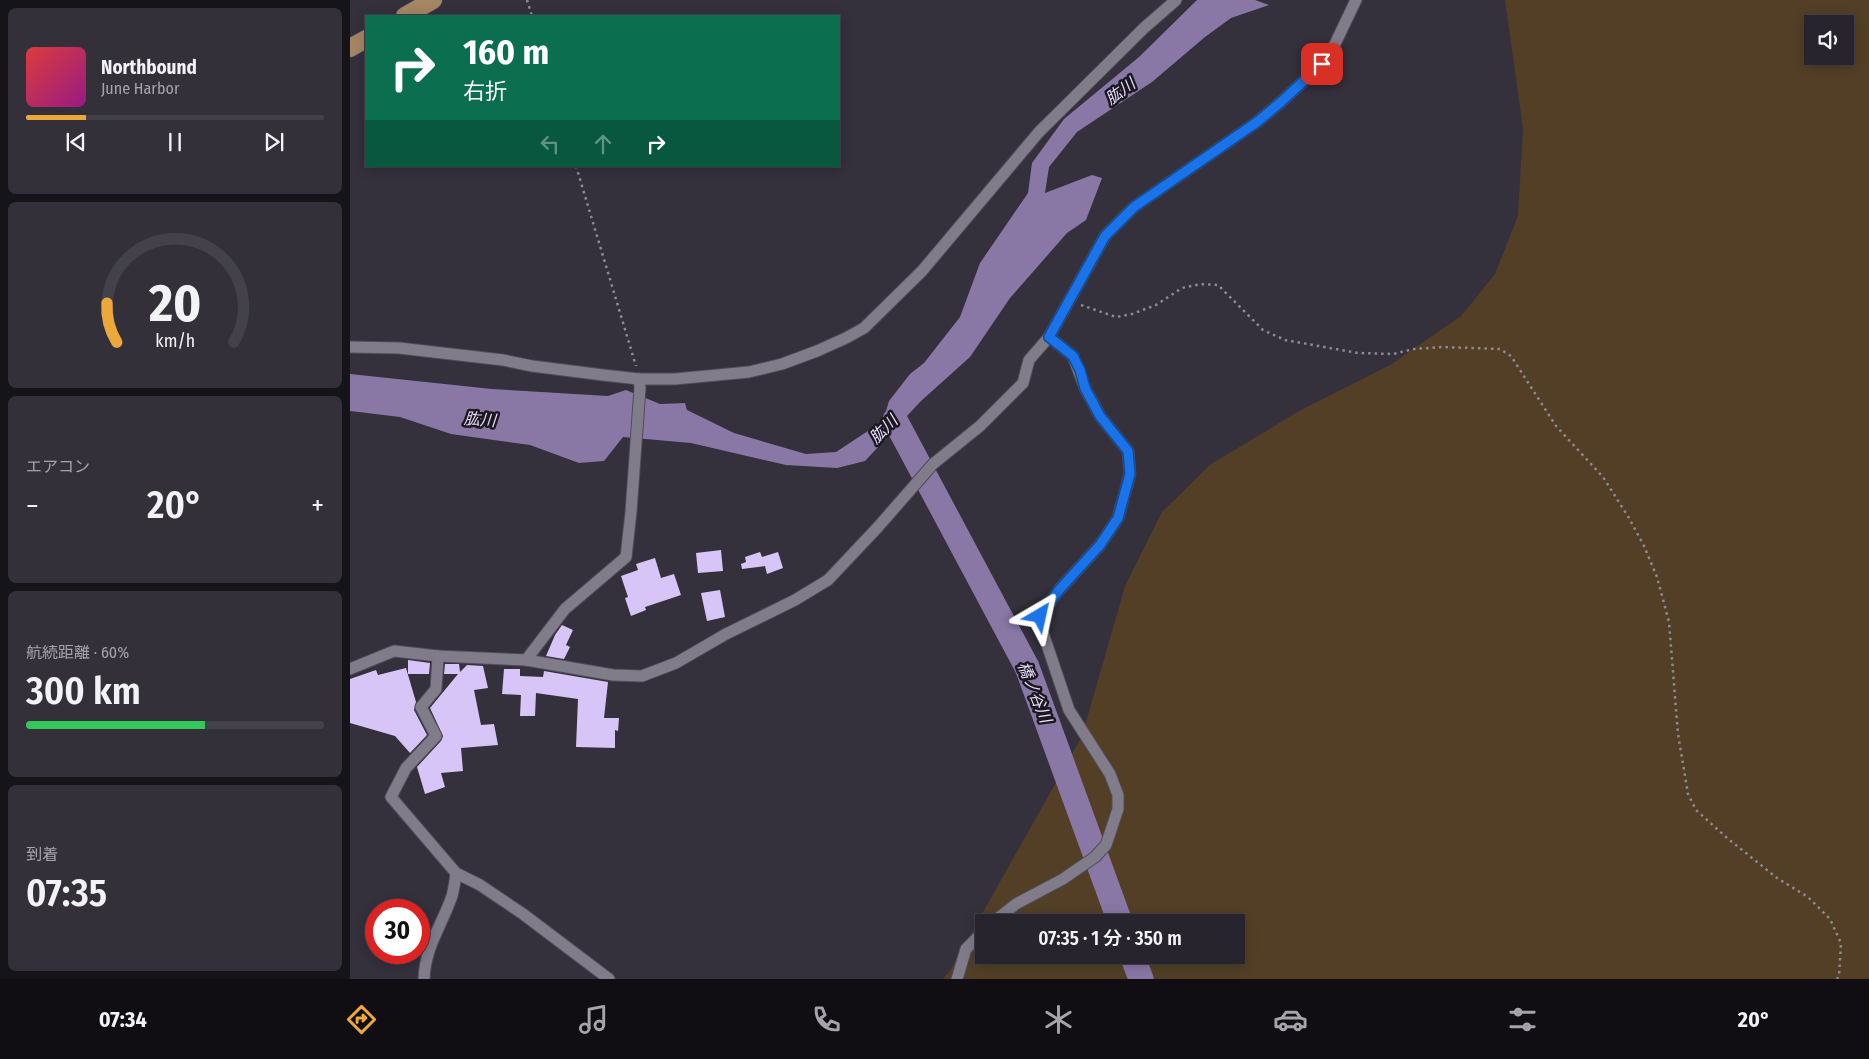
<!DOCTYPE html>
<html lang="ja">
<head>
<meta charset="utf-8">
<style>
	body { margin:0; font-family:"Fira Sans Condensed","Noto Sans JP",sans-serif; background:#333039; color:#f1f3f6; height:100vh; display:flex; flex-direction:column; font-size:19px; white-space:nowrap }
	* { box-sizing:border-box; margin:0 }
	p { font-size:16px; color:#a4a4aa }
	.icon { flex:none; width:28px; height:28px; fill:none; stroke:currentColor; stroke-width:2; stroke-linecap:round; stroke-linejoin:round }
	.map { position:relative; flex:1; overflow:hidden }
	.drawer { display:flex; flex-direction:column; gap:8px; padding:8px; background:#151419; width:350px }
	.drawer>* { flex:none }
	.top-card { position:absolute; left:15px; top:15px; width:475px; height:152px; border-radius:0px; box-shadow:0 2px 12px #0003,0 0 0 1px #434149; background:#0b6e4f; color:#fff; overflow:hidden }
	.controls { position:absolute; left:1454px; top:15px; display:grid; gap:10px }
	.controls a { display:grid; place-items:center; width:50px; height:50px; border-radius:0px; background:#27242d; box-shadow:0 2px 12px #0003,0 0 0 1px #434149; font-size:25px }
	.speed { position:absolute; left:15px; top:899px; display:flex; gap:10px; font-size:25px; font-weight:700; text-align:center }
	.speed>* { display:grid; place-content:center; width:65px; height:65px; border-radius:50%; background:#27242d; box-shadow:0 2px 12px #0003,0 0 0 1px #434149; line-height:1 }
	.speed .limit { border:8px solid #d22; background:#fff; color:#111 }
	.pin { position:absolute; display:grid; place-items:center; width:42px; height:42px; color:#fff; margin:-21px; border-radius:10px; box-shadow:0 2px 8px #0006 }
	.me { position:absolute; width:55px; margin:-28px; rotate:36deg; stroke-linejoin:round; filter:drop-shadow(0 0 4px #0008) }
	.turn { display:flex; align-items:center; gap:18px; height:105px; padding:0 15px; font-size:22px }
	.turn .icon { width:65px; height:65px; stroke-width:2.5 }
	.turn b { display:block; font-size:35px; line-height:42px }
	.lanes { display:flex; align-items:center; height:48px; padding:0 15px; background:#0003; justify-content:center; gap:25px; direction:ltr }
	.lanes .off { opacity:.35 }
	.big { font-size:38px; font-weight:600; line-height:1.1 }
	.drawer .tile { flex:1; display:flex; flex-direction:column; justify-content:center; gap:8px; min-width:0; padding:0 18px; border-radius:8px; background:#333039 }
	.drawer .dial { align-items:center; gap:0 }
	.dial svg { height:130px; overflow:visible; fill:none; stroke:#434149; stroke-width:7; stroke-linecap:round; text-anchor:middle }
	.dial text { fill:#f1f3f6; stroke:none }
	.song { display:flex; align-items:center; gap:15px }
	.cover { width:60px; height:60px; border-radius:8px; background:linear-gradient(135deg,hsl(0 70% 55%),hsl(310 70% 35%)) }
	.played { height:5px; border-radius:2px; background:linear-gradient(90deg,#eda83c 20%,#434149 20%) }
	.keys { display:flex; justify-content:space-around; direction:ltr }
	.heat { display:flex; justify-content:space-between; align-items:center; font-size:28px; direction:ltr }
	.charge { height:8px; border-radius:4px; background:linear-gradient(90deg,#34c759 60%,#434149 0) }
	.trip { position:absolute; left:625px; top:914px; width:270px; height:50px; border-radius:0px; background:#27242d; box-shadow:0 2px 12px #0003,0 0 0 1px #434149; font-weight:600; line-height:50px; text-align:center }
	.tab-bar { display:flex; height:80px; justify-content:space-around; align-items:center; background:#100e12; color:#a4a4aa }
	.tab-bar .icon { width:35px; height:35px }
	.tab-bar .selected { color:#eda83c }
	.tab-bar b { font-size:22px; color:#f1f3f6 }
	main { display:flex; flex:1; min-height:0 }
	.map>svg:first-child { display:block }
	.green { fill:#523f26; fill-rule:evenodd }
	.water { fill:#8977a6 }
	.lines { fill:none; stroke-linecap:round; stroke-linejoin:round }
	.river { stroke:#8977a6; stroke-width:25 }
	.building { fill:#d8c5f8 }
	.street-casing { stroke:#504c57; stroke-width:13 }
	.primary-casing { stroke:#504c57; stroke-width:19 }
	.path { stroke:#8d8a94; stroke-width:2.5; stroke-dasharray:2.5 4; stroke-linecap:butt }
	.street { stroke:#817c8a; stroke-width:11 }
	.primary { stroke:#a58663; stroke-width:18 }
	.route-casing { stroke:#114b97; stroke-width:12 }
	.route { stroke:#1a73e8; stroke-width:9 }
	.labels { text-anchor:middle; stroke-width:5; stroke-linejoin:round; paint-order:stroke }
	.water-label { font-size:16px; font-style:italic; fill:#e6dbf9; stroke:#1b191f }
</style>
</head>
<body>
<main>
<section class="drawer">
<div class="tile">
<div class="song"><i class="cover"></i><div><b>Northbound</b><p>June Harbor</p></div></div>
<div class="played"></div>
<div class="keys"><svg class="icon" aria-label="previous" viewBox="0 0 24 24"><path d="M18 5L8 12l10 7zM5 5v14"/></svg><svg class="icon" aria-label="pause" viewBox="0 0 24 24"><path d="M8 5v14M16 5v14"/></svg><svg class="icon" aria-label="next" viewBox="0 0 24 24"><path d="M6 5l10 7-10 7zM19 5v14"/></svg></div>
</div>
<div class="tile dial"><svg viewBox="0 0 100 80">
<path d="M14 69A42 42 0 1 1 86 69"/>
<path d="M14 69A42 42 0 0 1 8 45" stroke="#eda83c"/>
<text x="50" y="56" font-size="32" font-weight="700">20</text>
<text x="50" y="72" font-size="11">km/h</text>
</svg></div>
<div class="tile"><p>エアコン</p>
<div class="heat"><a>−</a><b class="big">20°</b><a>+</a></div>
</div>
<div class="tile"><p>航続距離 · 60%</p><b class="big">300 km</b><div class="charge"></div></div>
<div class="tile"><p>到着</p><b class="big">07:35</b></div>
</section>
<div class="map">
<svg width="1519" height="979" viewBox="0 0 1519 979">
	<rect width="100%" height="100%" fill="#34303c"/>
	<path class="green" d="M1155,0h364v979h-926l8,-10 131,-233 43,-150 37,-74 49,-48 90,-54 89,-45 71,-49 34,-42 23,-58 5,-87zM1462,24h33v32h-33zM634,922h252v33h-252z"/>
	<polygon class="water" points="847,0 905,0 919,5 881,18 855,37 802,82 727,132 699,167 695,193 742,175 752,178 736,220 717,233 660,298 620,357 571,401 515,461 487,468 436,465 341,443 273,437 254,461 229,463 180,445 101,434 50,417 0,411 0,374 142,389 258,396 276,390 310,404 335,403 337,410 384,433 456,454 486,452 533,421 539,401 560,374 574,363 610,317 630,263 678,193 682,163 714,119 789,57"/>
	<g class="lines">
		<g class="river">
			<polyline points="545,420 677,667 770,922"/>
			<polyline points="782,955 791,979"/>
		</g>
	</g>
	<g class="building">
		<polygon points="371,550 373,571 348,573 346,553"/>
		<polygon points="410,552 412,557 428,552 433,568 417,574 415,566 392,569 391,564 396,562 395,557"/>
		<polygon points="305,558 311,578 324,574 331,595 295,607 296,610 281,616 275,598 278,597 271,576 288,570 286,564"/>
		<polygon points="370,590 375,617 357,621 351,593"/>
		<polygon points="212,625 223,630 216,645 220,647 214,659 196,656 205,635"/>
		<polygon points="58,660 80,663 79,674 58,674"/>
		<polygon points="95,664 109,664 110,672 117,665 133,666 138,688 124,690 131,725 144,724 148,745 111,748 113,771 91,773 95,787 75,794 67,767 91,741 93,736 80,708 108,674 94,674"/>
		<polygon points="56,668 66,702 64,710 77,735 60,753 45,736 0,723 0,679 26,670 28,675"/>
		<polygon points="154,669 170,669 170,676 193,677 194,671 258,682 254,718 269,718 268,731 265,730 265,748 226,747 228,699 186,693 185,716 170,716 171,695 152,694"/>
	</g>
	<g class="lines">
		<defs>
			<g id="street">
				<polyline points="0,347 49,348 153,360 182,366 253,375 289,379 325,379 399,372 432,364 467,351 496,338 514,328 572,271 689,132 794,28 826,0"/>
				<polyline points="88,656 86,689 71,707 86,736 56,768 41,797 106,873 130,885 173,914 259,979"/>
				<polyline points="176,660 215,609 276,557 281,512 290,388 289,379"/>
				<polyline points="0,669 44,651 88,656 176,660 263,675 292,676 326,663 376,634 445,600 478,580 528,527 583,464 630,426 673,383 679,360 699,337 755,236 784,207 907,122 931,102 972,64 985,44 1006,0"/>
				<polyline points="643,922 666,904 713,879 745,857 756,845 768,809 768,795 760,774 719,710 691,627 690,616 709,590 750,545 768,518 780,474 778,451 750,416 735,388 723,356 699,337"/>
				<path d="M74,979c1,-32 18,-54 28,-83 2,-7 3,-15 4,-23"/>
				<polyline points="607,979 616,949 634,931"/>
			</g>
			<g id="primary">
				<polyline points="55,16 83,0"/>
				<polyline points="0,48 16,39"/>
			</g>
		</defs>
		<use href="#street" class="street-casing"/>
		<use href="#primary" class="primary-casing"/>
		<g class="path">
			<polyline points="177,0 182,16"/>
			<polyline points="226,166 286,366"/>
			<polyline points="731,305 766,317 782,314 806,305 832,288 851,284 868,285 913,330 935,340 1008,353 1043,354 1064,349 1093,347 1150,349 1161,356 1206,426 1253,477 1279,518 1294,546 1307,577 1319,622 1328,734 1338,794 1346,810 1376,837 1427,878 1458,897 1480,919 1491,943 1489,976 1487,979"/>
		</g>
		<use href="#street" class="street"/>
		<use href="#primary" class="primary"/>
	</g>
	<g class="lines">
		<defs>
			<polyline id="route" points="690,616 709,590 750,545 768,518 780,474 778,451 750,416 735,388 730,370 723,356 699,337 755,236 784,207 907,122 931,102 972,64"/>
		</defs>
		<use href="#route" class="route-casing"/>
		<use href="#route" class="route"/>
	</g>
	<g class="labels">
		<g class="water-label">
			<text transform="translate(770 91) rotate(-36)" y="6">肱川</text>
			<text transform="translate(130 419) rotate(4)" y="6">肱川</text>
			<text transform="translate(533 429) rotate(-45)" y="6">肱川</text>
			<text transform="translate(685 692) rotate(68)" y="6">橋ノ谷川</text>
		</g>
	</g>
</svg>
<div class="controls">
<a><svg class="icon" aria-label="sound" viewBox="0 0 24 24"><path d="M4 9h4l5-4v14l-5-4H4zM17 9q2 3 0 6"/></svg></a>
</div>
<div class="speed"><div class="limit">30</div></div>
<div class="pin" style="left:972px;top:64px;background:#d93025"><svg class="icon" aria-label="arrive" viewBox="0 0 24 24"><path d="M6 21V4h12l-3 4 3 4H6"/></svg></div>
<svg class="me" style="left:690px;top:616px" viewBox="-20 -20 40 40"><path d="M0-17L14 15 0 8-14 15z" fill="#1a73e8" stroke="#fff" stroke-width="4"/></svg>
<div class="trip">07:35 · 1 分 · 350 m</div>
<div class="top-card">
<div class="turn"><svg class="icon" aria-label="right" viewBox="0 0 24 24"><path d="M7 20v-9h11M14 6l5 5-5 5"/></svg><div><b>160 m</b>右折</div></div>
<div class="lanes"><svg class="icon off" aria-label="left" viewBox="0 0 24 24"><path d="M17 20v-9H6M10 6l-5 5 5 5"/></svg><svg class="icon off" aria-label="ahead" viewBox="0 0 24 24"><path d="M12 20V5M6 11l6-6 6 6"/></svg><svg class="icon" aria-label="right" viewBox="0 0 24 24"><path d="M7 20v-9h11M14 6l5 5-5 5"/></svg></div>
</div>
</div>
</main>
<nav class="tab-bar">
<b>07:34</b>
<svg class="icon selected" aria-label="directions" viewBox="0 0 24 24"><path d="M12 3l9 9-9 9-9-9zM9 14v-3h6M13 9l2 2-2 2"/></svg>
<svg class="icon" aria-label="music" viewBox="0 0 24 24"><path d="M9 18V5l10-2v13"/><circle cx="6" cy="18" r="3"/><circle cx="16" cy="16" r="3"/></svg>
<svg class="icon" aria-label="phone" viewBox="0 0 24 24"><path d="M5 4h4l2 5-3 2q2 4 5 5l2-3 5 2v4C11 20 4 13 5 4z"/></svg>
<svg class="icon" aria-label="climate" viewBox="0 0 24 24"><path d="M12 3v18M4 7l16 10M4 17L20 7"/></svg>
<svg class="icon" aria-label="car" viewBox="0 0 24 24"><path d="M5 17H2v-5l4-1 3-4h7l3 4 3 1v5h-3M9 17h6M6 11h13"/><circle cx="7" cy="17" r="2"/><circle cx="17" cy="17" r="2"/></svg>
<svg class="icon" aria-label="filters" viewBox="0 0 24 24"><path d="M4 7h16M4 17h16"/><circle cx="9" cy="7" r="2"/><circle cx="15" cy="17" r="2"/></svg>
<b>20°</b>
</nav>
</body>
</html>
